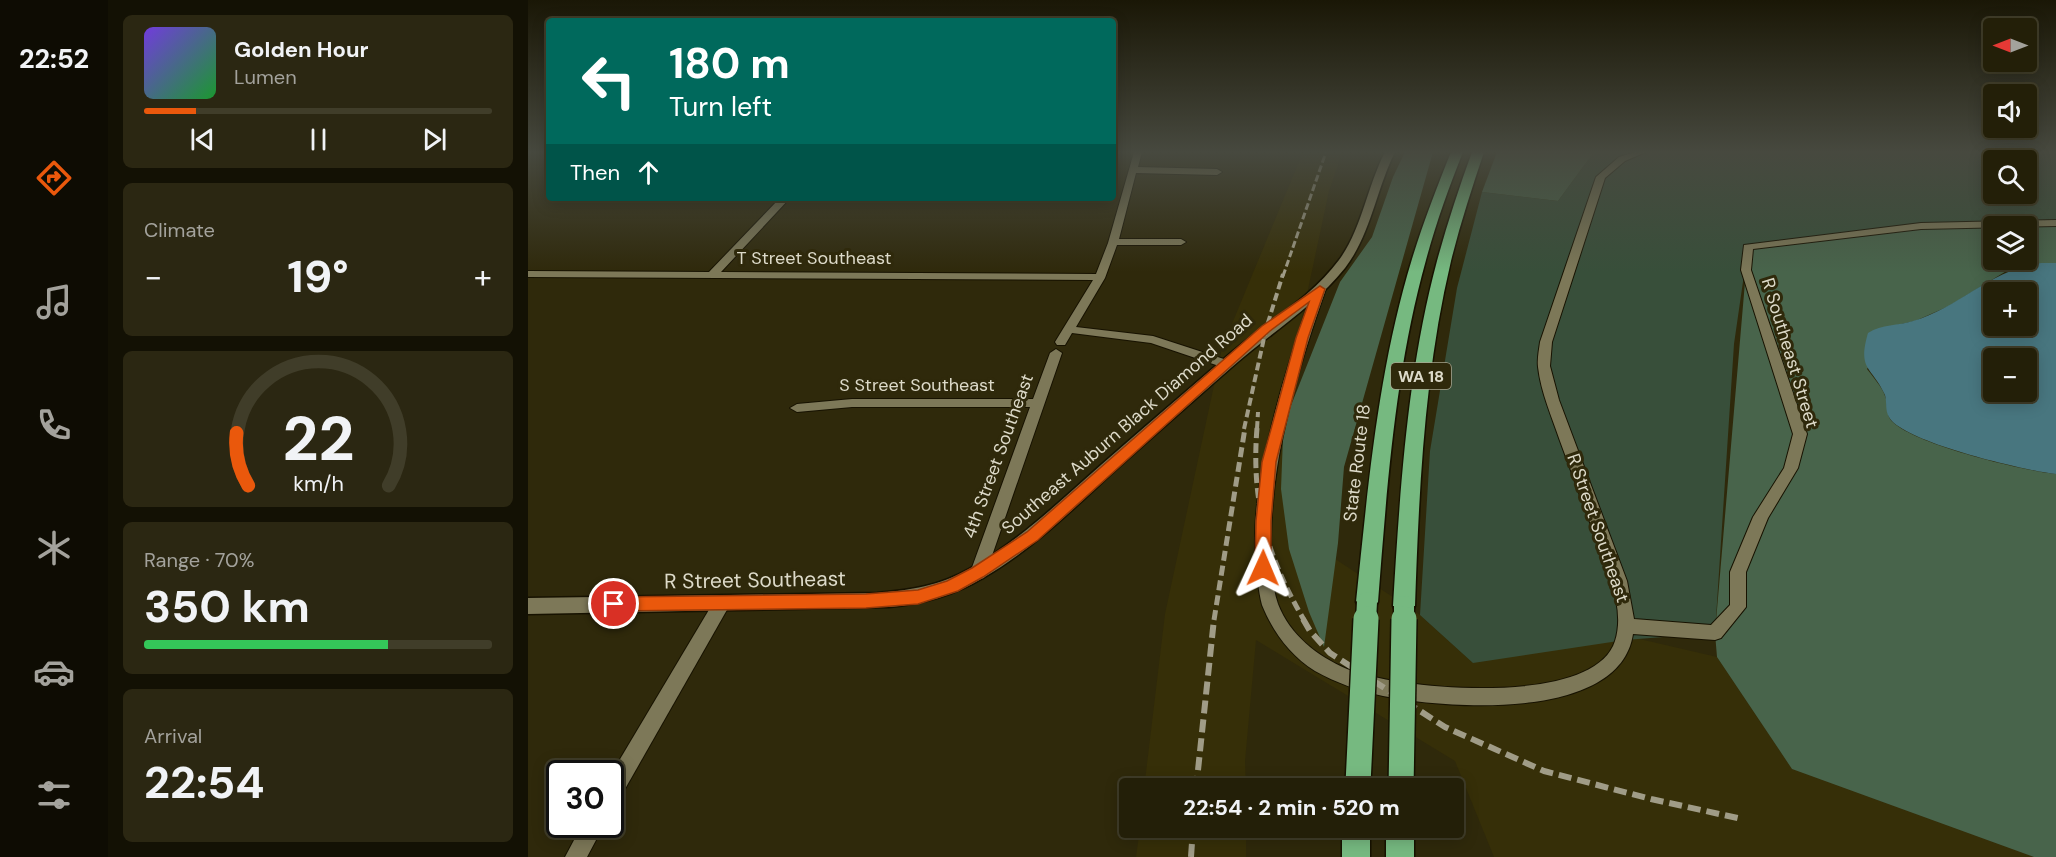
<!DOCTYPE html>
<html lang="en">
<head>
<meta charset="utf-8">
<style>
	body { margin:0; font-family:"DM Sans",sans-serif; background:#2b2712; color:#f1f3f6; height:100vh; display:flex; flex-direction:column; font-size:22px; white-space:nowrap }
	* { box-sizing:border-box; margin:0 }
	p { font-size:20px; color:#a3a29c }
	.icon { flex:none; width:33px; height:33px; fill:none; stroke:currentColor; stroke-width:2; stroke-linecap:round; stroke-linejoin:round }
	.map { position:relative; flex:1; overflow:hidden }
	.details { display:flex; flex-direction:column; gap:15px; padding:15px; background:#131104; width:420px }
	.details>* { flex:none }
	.guide { position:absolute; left:18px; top:18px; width:570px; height:183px; border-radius:6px; box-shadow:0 3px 15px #0003,0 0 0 2px #403d29; background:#00695c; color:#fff; overflow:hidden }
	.needle { width:39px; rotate:270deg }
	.buttons { position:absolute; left:1455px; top:18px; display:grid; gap:12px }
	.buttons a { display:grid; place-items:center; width:54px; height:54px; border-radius:6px; background:#231f08; box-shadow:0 3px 15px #0003,0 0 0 2px #403d29; font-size:30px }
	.speed { position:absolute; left:18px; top:760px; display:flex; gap:12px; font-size:30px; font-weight:700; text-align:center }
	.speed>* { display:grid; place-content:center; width:78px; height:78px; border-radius:50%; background:#231f08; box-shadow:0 3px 15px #0003,0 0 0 2px #403d29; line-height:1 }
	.speed .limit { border:3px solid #111; border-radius:9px; background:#fff; color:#111 }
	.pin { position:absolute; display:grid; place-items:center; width:51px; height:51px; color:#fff; margin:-26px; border:3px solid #fff; border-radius:50%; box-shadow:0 2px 6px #0007 }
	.me { position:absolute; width:66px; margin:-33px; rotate:1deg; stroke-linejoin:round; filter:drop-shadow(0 0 4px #0008) }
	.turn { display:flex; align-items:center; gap:21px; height:126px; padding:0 24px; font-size:27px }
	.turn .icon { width:78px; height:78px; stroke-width:2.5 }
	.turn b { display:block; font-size:42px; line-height:51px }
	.then { display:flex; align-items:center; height:57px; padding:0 24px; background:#0003; gap:12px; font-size:22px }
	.big { font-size:45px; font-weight:700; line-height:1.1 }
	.details .tile { flex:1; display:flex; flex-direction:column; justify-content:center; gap:9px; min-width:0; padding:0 21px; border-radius:9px; background:#2b2712 }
	.details .dial { align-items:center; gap:0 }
	.dial svg { height:156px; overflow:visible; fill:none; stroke:#403d29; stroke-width:7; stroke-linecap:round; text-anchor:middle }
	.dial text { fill:#f1f3f6; stroke:none }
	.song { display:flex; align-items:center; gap:18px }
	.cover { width:72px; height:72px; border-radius:9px; background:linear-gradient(135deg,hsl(260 70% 55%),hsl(130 70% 35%)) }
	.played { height:6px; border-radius:3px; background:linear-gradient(90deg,#ea580c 15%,#403d29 15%) }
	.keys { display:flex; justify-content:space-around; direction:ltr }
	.heat { display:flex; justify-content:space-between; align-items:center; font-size:33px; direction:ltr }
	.charge { height:9px; border-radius:4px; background:linear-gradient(90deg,#34c759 70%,#403d29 0) }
	.trip { position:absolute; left:591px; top:778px; width:345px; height:60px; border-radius:6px; background:#231f08; box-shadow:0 3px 15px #0003,0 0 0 2px #403d29; font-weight:700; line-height:60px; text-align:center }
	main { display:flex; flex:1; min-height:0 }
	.tab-bar { display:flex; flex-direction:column; width:108px; justify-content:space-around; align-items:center; background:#0e0c03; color:#a3a29c }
	.tab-bar .icon { width:42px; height:42px }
	.tab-bar .current { color:#ea580c }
	.tab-bar b { font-size:27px; color:#f1f3f6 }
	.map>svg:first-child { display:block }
	.built { fill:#362f08 }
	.green { fill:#384f3a; fill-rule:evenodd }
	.forest { fill:#48644b; fill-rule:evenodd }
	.water { fill:#48767f; fill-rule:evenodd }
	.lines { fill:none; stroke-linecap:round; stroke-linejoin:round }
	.street-casing { stroke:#171200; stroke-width:2 }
	.secondary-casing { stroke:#171200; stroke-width:3 }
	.highway-casing { stroke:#171200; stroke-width:3 }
	.street { fill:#7d7858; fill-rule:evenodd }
	.secondary { fill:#7d7858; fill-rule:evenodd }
	.highway { fill:#76b980; fill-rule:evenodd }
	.rail-far3 { stroke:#a09c87; stroke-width:3; stroke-dasharray:7 3; stroke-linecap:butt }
	.rail-far2 { stroke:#a09c87; stroke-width:4; stroke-dasharray:8 4; stroke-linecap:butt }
	.rail-far1 { stroke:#a09c87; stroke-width:5; stroke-dasharray:10 5; stroke-linecap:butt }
	.rail { stroke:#a09c87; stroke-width:6; stroke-dasharray:13 6; stroke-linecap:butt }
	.highway-bridge-far1-casing { stroke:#171200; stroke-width:23; stroke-linecap:butt }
	.highway-bridge-casing { stroke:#171200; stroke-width:28; stroke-linecap:butt }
	.highway-bridge-far1 { stroke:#76b980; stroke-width:20 }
	.highway-bridge { stroke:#76b980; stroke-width:25 }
	.route { fill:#ea580c; stroke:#983908; stroke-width:1.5 }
	.labels { text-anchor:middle; stroke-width:6; stroke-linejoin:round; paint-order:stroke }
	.shield { fill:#2f290b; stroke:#a9a590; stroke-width:1.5 }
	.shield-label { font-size:16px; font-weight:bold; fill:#dddac9 }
	.street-label { font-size:18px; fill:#dddac9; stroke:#2f290b }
	.near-street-label { font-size:21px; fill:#dddac9; stroke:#2f290b }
</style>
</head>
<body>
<main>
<nav class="tab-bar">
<b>22:52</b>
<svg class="icon current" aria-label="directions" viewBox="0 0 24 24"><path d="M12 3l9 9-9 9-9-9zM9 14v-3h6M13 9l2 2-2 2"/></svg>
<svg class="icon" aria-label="music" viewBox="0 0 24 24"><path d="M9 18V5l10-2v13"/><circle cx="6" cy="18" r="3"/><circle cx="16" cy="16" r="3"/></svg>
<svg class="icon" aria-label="phone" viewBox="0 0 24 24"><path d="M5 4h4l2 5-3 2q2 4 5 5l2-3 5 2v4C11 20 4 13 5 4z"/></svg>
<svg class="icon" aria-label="climate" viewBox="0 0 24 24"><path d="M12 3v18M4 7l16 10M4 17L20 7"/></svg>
<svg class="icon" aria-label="car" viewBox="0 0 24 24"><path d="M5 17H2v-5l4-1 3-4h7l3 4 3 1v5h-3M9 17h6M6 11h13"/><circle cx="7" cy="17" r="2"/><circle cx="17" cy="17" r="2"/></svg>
<svg class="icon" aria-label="filters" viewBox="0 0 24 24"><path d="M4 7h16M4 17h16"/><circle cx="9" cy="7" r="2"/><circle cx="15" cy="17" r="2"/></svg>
</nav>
<section class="details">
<div class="tile">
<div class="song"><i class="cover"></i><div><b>Golden Hour</b><p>Lumen</p></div></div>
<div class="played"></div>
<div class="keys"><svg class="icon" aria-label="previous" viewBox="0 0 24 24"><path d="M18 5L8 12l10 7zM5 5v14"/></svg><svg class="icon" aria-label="pause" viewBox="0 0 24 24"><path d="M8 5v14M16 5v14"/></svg><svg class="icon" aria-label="next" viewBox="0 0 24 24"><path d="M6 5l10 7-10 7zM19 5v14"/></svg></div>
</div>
<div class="tile"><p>Climate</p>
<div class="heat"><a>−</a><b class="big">19°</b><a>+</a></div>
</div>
<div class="tile dial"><svg viewBox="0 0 100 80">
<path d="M14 69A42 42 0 1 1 86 69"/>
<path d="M14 69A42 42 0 0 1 8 42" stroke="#ea580c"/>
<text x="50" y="56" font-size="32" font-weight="700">22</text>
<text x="50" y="72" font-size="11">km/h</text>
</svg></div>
<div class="tile"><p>Range · 70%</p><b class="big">350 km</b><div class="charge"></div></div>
<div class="tile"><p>Arrival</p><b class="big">22:54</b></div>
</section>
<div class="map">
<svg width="1528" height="857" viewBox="0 0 1528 857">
	<rect width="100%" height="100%" fill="#2f290b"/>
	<g class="built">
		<polygon points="775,152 814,152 801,191 757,397 780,541 892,615 945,663 1060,627 1189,657 1264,769 1506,857 966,857 927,761 728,640 717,761 718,789 616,789 637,614 694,348"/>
		<polygon points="612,828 718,828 718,857 608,857"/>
	</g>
	<path class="green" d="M1066,152h462v70l-308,25 -14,97 -19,289 -90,7 -152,23 -53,-48 10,-164 27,-163 25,-96 76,9zM1466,160h32v34h-32z"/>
	<g class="forest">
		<polygon points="877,152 905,152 816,467 810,543 796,647 781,612 761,549 753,489 755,437 760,413 812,282 844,237 865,177"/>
		<polygon points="969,152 1066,152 1030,201 954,192"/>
		<path d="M1528,221v42l-28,1 -20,6 -59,36 -34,15 -18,4 -30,44c6,8 15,18 18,27 3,7 1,16 5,23 17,24 134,52 166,55v383h-22l-242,-88 -75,-112 -2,-24 33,-386 141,-17zM1466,226h32v34h-32z"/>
	</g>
	<path class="water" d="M1513,263h15v211c-29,-3 -154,-32 -167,-57 -4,-6 -2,-15 -4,-22 -13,-29 -28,-24 -17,-62 14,-9 30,-7 45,-12 46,-13 80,-53 128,-58zM1466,292h32v34h-32zM1466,358h32v34h-32z"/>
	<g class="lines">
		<defs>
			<g id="street">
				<polygon points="606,152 614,152 610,167 689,169 694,172 689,175 608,173 591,239 653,239 658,242 653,245 589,245 577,278 548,327 625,336 702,361 704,364 702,367 694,367 623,343 544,333 537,345 529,345 527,342 565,280 0,277 0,271 181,272 252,198 262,198 193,272 568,274 580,243"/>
				<path d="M1107,152h11l-21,9 -20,17 -53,164 -2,24 9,34 68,181 7,38 77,6 19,-20v-33l23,-55 31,-49 9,-34 -52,-164 3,-25 177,-22 135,-3v6l-135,3 -168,20 -2,21 56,164 -9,34 -30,50 -22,54v35l-25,31 -6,2 -82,-6c-13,88 -187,75 -250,62 -23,-5 -47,-13 -68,-25 -25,-16 -42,-39 -53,-66 -2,-7 -3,-15 -4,-22 -10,-64 6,-131 23,-193 5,-15 28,-101 39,-104l6,3c-28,80 -54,164 -55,249 0,21 0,46 7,66 12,31 39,52 69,65 51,21 247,39 268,-28 10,-31 -6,-65 -16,-94 -13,-36 -26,-71 -39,-106 -8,-24 -19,-48 -22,-74 -1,-8 1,-17 2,-25l56,-165 23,-20z"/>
				<polygon points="528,349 534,353 458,573 456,578 450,579 444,578 442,573 502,407 324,407 269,412 262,408 269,404 324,399 505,399 522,353"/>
				<polygon points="194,596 200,598 202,603 200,608 89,803 82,806 82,776 188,598"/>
				<polygon points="54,825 76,825 59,857 37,857"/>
			</g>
			<path id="secondary" d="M857,152h10c-19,38 -24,82 -50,116 -31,39 -76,66 -113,99 -41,36 -82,72 -122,108 -40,37 -80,76 -127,103 -30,18 -60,26 -94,29l-361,7v-16l349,-5c34,-3 62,-7 92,-24 49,-27 90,-67 132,-104 43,-38 87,-75 131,-113 35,-30 79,-54 107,-92 23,-31 28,-73 46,-108z"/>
			<g id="highway">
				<path d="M923,152h12c-14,35 -27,71 -37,108 -31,111 -39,227 -48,342l-3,6 -8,3 -8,-3 -3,-6c12,-115 22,-232 56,-343 11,-36 25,-72 39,-107z"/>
				<path d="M944,152h12c-12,36 -24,72 -33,109 -27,113 -32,230 -36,345l-3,7 -8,2 -8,-2 -3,-7c7,-115 14,-233 44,-345 10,-37 22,-73 35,-109z"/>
				<rect x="814" y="828" width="28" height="29"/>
				<rect x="858" y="828" width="28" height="29"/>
			</g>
		</defs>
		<use href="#street" class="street-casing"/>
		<use href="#secondary" class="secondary-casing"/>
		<use href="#highway" class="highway-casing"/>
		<use href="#street" class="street"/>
		<use href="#secondary" class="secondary"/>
		<use href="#highway" class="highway"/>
		<polyline class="rail-far3" points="755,276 798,152"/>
		<g class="rail-far2">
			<polyline points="716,429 738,329 755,274"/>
			<polyline points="729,429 730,412"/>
		</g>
		<g class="rail-far1">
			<path d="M729,428c-6,74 10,128 47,192"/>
			<polyline points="686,620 717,428"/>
		</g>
		<g class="rail">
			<polyline points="775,619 782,631 802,653 917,727 1016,771 1123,799 1214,819"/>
			<polyline points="668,789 686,619"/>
			<polyline points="663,857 665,828"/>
		</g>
		<defs>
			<g id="highway-bridge-far1">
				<polyline points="838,620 839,602"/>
				<polyline points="876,620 876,606"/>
			</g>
			<g id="highway-bridge">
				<polyline points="830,784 838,619"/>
				<polyline points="873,789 876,619"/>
			</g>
		</defs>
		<use href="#highway-bridge-far1" class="highway-bridge-far1-casing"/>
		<use href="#highway-bridge" class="highway-bridge-casing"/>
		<use href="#highway-bridge-far1" class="highway-bridge-far1"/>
		<use href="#highway-bridge" class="highway-bridge"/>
	</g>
	<linearGradient id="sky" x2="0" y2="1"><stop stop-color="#1a1706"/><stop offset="0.56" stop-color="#47493f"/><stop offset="1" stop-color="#47493f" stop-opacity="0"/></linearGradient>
	<rect width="1528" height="272" fill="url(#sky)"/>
	<polygon class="route" points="792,286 797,289 780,338 748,462 743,521 743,568 741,573 735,575 729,573 727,568 728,521 734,462 768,338 781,302 742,331 510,540 455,577 430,591 390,604 338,608 86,611 80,609 78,604 80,599 86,597 338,594 390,590 419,581 444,568 499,532 734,326"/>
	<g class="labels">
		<rect class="shield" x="863" y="363" width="60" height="26" rx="4.5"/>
		<g class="shield-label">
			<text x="893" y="382">WA 18</text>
		</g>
		<g class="street-label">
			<text x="286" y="264">T Street Southeast</text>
			<text transform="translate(1262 353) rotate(73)" y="6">R Southeast Street</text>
			<text x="389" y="391">S Street Southeast</text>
			<text transform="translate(599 424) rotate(-41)" y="6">Southeast Auburn Black Diamond Road</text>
			<text transform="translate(470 456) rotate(-70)" y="6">4th Street Southeast</text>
			<text transform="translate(829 463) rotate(-83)" y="6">State Route 18</text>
			<text transform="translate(1070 528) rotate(71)" y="6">R Street Southeast</text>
		</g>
		<g class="near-street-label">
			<text transform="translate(227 580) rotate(-1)" y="7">R Street Southeast</text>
		</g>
	</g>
</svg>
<div class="buttons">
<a><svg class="needle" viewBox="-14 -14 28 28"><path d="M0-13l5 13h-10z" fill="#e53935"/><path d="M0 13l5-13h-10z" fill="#a3a29c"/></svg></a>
<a><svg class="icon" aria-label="sound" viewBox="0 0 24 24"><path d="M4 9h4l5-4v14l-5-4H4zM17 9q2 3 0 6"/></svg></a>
<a><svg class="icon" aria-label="search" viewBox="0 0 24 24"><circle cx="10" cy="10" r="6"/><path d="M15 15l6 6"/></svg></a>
<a><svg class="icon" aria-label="layers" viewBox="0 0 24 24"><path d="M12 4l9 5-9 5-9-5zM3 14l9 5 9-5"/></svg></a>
<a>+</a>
<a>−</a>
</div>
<div class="speed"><div class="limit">30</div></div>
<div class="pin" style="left:86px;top:604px;background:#d93025"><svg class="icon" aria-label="arrive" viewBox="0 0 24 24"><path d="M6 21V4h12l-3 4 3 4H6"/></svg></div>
<svg class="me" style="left:735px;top:568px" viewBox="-20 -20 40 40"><path d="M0-17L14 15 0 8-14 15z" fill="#ea580c" stroke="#fff" stroke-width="4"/></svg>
<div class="trip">22:54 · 2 min · 520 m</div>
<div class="guide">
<div class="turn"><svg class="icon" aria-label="left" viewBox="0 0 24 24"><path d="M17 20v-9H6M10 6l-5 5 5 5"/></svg><div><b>180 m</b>Turn left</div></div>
<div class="then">Then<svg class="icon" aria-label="ahead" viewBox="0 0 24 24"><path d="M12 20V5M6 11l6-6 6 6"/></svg></div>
</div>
</div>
</main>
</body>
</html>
